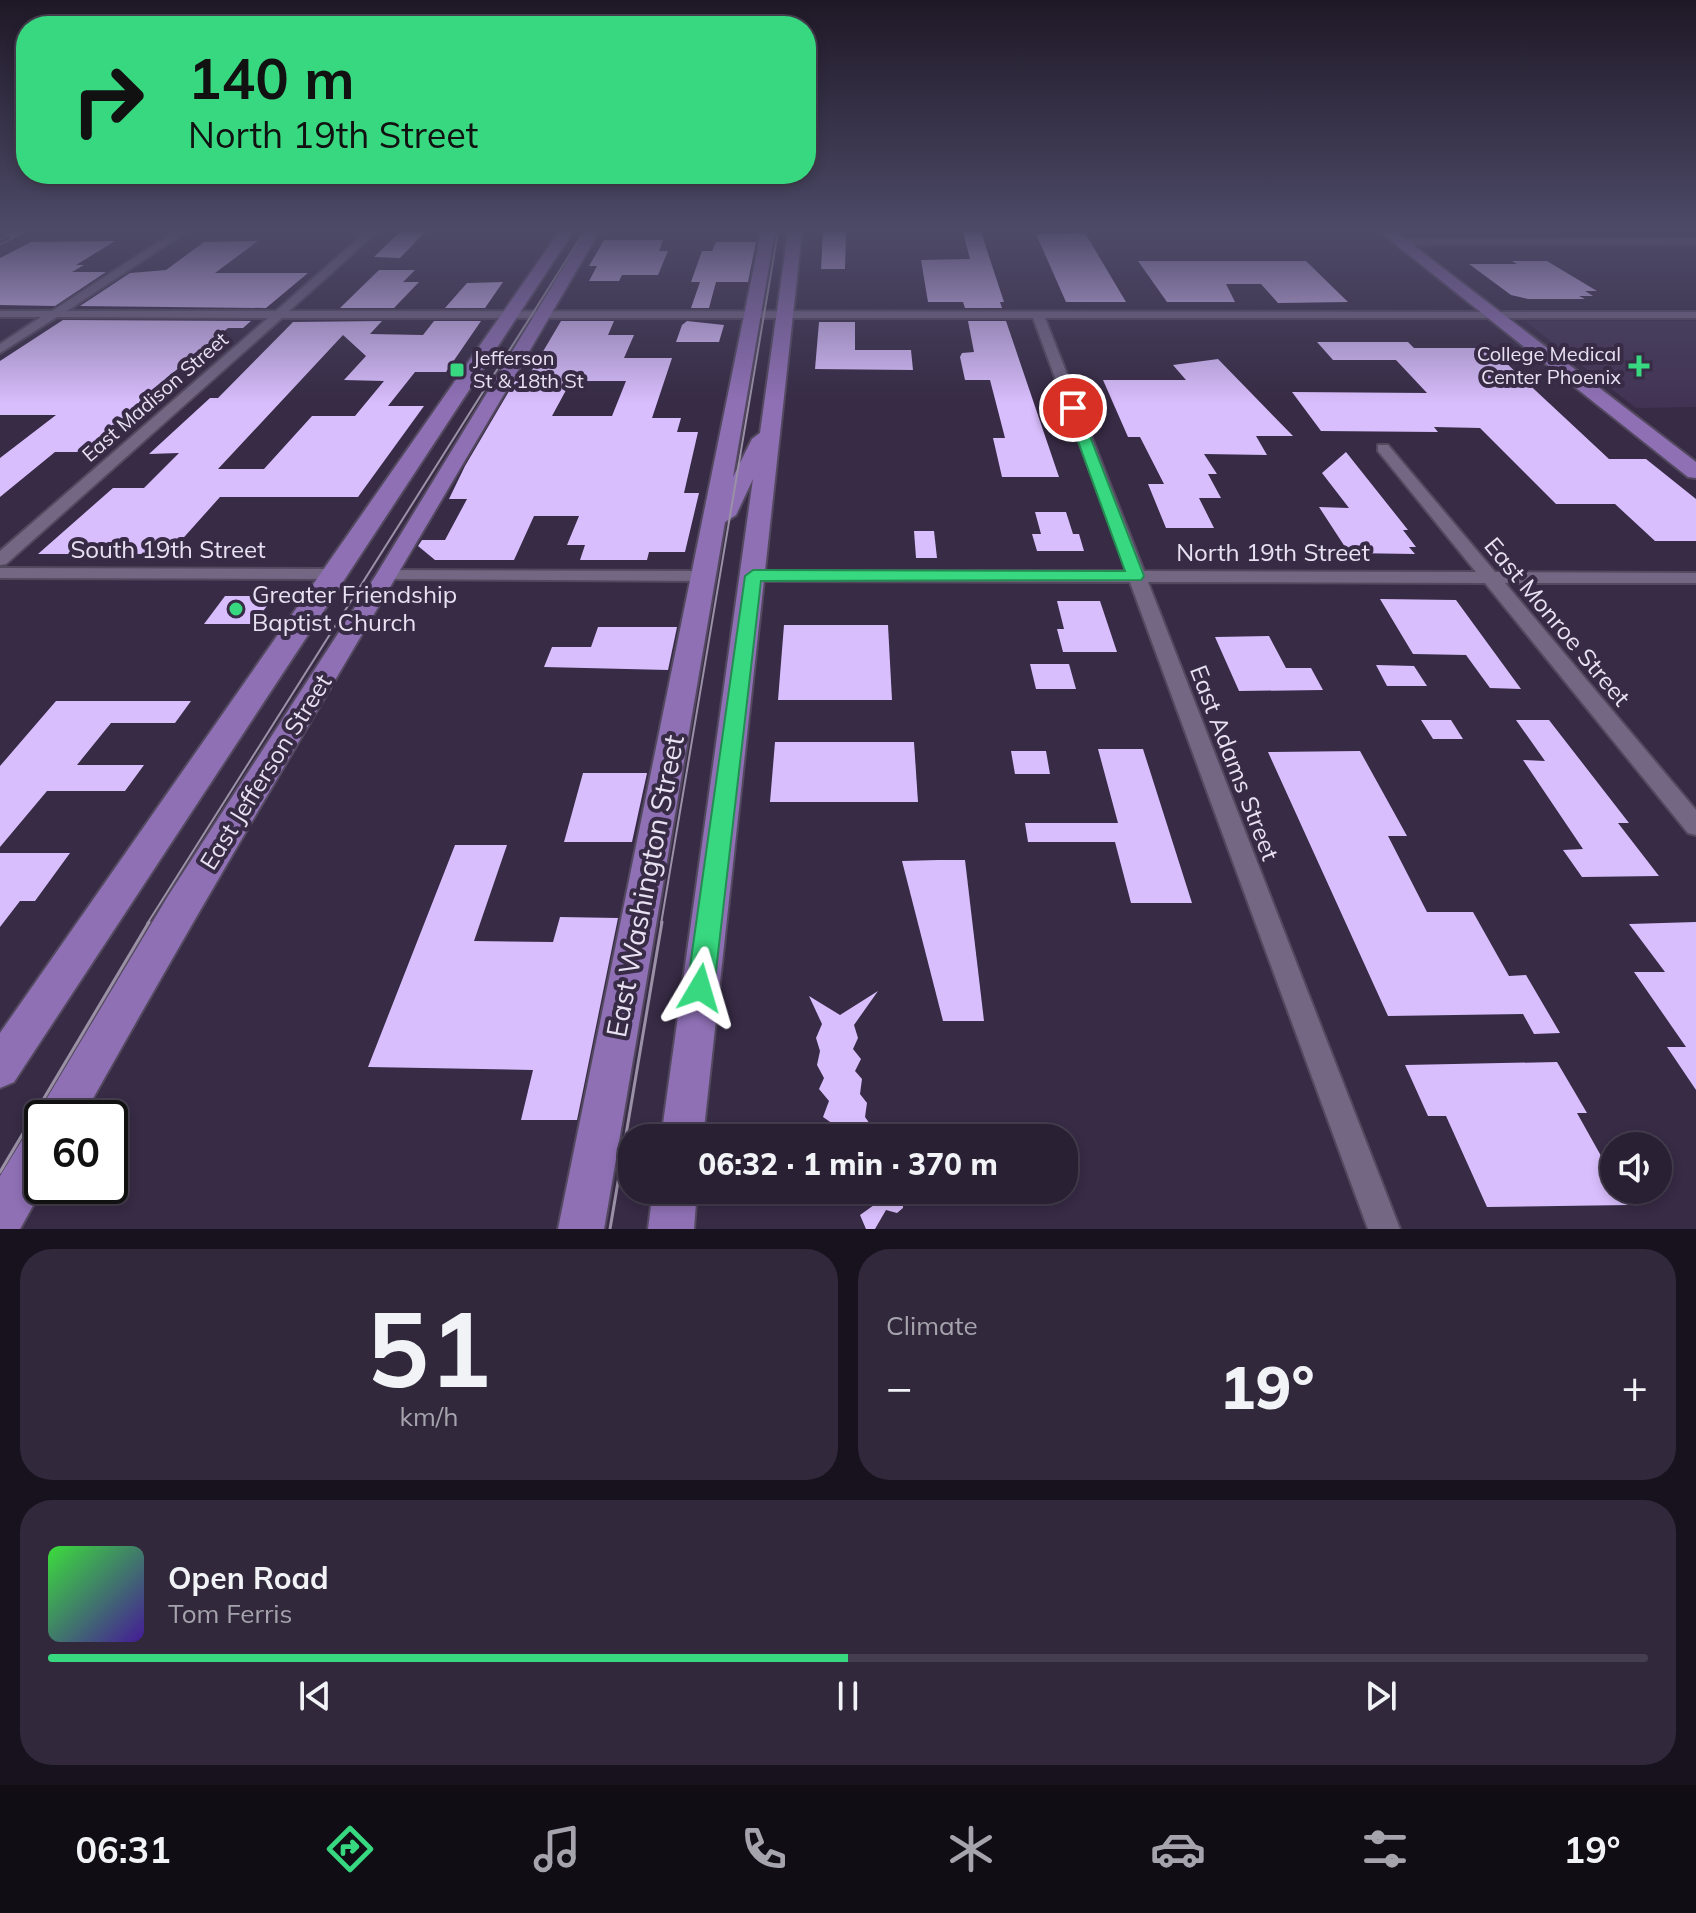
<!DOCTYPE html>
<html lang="en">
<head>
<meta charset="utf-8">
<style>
	body { margin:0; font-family:Mulish,sans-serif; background:#31283c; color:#f1f3f6; height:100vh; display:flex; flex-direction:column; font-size:30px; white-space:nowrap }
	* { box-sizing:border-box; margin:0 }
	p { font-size:26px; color:#a5a3ac }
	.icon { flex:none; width:44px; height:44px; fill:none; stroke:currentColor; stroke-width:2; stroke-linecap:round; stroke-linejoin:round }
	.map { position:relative; height:1229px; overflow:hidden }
	.sheet { display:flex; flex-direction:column; gap:20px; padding:20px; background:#17121d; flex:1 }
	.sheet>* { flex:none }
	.guide { position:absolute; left:16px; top:16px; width:800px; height:168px; border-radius:32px; box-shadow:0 4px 12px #0003,0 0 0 2px #453e4f; background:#37d880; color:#111; overflow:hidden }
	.tools { position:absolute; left:1600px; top:1132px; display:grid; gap:16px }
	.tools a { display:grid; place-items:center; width:72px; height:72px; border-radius:50%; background:#292034; box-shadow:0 4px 12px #0003,0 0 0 2px #453e4f; font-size:40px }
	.speed { position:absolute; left:24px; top:1100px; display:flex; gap:16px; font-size:40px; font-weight:700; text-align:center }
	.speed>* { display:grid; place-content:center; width:104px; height:104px; border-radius:50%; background:#292034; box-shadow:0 4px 12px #0003,0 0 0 2px #453e4f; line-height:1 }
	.speed .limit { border:4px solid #111; border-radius:12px; background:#fff; color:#111 }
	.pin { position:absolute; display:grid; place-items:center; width:68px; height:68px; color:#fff; margin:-34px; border:4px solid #fff; border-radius:50%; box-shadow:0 2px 8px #0007 }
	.me { position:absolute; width:88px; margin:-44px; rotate:7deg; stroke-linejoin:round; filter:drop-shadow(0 0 6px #0008) }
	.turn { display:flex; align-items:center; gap:28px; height:168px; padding:0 40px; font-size:36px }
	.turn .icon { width:104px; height:104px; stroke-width:2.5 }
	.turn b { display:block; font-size:56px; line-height:68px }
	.big { font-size:60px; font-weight:800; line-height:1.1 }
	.sheet .widget { flex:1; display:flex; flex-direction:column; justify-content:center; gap:12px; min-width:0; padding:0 28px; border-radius:32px; background:#31283c }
	.sheet .dial { align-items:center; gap:0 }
	.dial b { font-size:104px; line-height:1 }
	.song { display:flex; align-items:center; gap:24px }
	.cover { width:96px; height:96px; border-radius:12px; background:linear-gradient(135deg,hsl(120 70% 55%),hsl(260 70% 35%)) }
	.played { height:8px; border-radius:4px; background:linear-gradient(90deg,#37d880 50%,#453e4f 50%) }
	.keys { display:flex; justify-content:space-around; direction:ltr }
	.heat { display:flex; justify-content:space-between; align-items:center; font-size:44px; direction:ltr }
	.sheet .tiles { flex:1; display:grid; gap:20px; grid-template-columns:1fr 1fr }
	.widget:last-child { grid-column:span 2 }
	.trip { position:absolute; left:618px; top:1124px; width:460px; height:80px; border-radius:32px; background:#292034; box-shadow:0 4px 12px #0003,0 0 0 2px #453e4f; font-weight:800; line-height:80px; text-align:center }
	.tab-bar { display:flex; height:128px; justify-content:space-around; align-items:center; background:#100d15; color:#a5a3ac }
	.tab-bar .icon { width:56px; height:56px }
	.tab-bar .current { color:#37d880 }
	.tab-bar b { font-size:36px; color:#f1f3f6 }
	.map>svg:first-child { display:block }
	.built { fill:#423354 }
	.building { fill:#d9befd; fill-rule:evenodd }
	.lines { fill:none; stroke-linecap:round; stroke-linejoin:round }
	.minor-casing { stroke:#53495f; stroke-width:4 }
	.primary-casing { stroke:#53495f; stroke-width:4 }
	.minor { fill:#736784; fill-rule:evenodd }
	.primary { fill:#8f70b5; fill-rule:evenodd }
	.tram-far1 { stroke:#9a91a6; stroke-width:2 }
	.tram { stroke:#9a91a6; stroke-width:3 }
	.rail-casing { stroke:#9a91a6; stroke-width:6 }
	.rail { stroke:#372b45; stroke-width:4; stroke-dasharray:11; stroke-linecap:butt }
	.route { fill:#37d880; stroke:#248c53; stroke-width:2 }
	.poi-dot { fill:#37d880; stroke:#372b45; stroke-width:3 }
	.labels { text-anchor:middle; stroke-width:8; stroke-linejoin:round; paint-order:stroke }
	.far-poi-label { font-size:20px; fill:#e8e1f2; stroke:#372b45; text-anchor:end }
	.far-street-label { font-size:20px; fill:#e8e1f2; stroke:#372b45 }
	.street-label { font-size:24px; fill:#e8e1f2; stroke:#372b45 }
	.poi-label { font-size:24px; fill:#e8e1f2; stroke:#372b45; text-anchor:start }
	.near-street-label { font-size:28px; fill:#e8e1f2; stroke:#372b45 }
</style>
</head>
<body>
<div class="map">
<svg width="1696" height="1229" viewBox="0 0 1696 1229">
	<rect width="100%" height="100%" fill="#372b45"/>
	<polygon class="built" points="1525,321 1696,321 1696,407 1636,408"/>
	<g class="building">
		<polygon points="400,232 425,232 400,258 374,257"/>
		<polygon points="823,232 846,232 845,269 821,269"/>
		<polygon points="963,232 981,232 1004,302 1000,302 1002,308 965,308 963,302 928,302 921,260 970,259"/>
		<polygon points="1085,233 1126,302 1066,302 1036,234"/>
		<polygon points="604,240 663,240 659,251 668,251 658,275 622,275 619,281 589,281 597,266 589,266"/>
		<polygon points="115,241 76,265 84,265 72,272 106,272 55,306 0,305 0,258 31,242"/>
		<polygon points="258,241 215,273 308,273 266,308 80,306 130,273 166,270 204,242"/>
		<polygon points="716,242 756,242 748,282 716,282 709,308 691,308 700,282 691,282 702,251 712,251"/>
		<polygon points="1138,261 1306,261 1348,302 1278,303 1261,284 1226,284 1235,302 1167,302"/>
		<polygon points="1512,261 1547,261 1597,291 1585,291 1593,296 1579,296 1585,299 1528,299 1511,295 1469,264 1517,264"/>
		<polygon points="379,270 415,270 403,282 419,282 394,308 340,308"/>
		<polygon points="503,282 485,308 445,308 467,283"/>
		<polygon points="63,320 251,321 243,328 228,328 143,397 151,397 86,452 55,452 0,497 0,458 56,415 0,415 0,361"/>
		<path d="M382,321l-12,13 53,1 11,-14h47l-35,51h-31l-27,34h36l-66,91h-138l-51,57h-131l75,-66h31l35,-35 -30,1 61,-56h8l75,-76zM343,335l23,21 -22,24 40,1 -29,35h-43l-48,53h-46z"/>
		<path d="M561,321h53l-6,14h26l-10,23h48l-20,60h29l-4,14h21l-14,61h15l-14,59h-36l-2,8h-67l5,-15h-18l12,-29h-45l-20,44h-79l-17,-14 4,-6h23l22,-41h-18l16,-33 50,-85 10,1zM571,381h55l-14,35h-60z"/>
		<polygon points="687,321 724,325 719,342 676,342 682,325"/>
		<polygon points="968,321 1006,321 1059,477 1002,477 993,438 1005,438 990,380 965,380 960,357 962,353 974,352"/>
		<polygon points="819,322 855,322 855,350 911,350 913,370 815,369"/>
		<polygon points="1317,342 1408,342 1414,348 1490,348 1609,459 1646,459 1696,499 1696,541 1655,541 1615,504 1556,504 1480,428 1434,427 1438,432 1321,431 1292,392 1427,393 1396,360 1333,360"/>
		<polygon points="1218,359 1293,436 1256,436 1267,455 1204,454 1217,474 1208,474 1221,498 1199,498 1214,528 1166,528 1148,484 1164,484 1140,437 1128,437 1103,380 1186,380 1173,365"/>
		<polygon points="1346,452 1408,530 1403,530 1416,547 1409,547 1415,554 1349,553 1319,507 1349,508 1322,473"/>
		<polygon points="1035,512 1066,512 1073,534 1079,534 1084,551 1037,551 1032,534 1041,534"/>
		<polygon points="914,531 934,531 937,558 916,558"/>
		<polygon points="225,596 274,596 254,624 204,624"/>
		<polygon points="1380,599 1456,600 1521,689 1490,688 1466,655 1413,654"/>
		<polygon points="1057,601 1100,601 1117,652 1063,652 1057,629 1064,629"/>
		<polygon points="784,625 888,625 892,700 778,700"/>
		<polygon points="598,627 677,627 668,670 544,667 552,647 591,647"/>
		<polygon points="1269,636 1286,668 1311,668 1323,690 1239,691 1215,637"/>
		<polygon points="1030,664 1069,664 1076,689 1036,689"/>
		<polygon points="1376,665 1414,666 1427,686 1387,686"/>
		<polygon points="56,701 191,701 175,723 111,723 77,765 144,765 125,791 47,791 0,847 0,766"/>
		<polygon points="1421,720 1451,720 1463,739 1433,739"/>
		<polygon points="1516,720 1549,720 1629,823 1618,823 1659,876 1582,877 1563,850 1583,849 1523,760 1545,761"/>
		<polygon points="775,742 914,742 918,802 770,802"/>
		<polygon points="1098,749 1143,749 1192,903 1131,903 1115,842 1028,842 1025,823 1118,823"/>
		<polygon points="1011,751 1046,751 1050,774 1015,774"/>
		<polygon points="1360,751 1407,836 1388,836 1427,912 1473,912 1509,976 1526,975 1560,1033 1534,1034 1523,1014 1388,1016 1268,752"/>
		<polygon points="583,773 647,773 632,842 564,842"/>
		<polygon points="455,845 507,845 474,941 553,942 560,917 618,918 577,1120 521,1120 533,1070 368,1067"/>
		<polygon points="0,853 70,853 35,901 20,901 0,927"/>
		<polygon points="938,860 965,860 984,1021 943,1021 902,861"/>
		<polygon points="1696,922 1696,1090 1667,1047 1686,1047 1634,972 1665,972 1629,924"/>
		<polygon points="878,991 854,1025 858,1038 853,1049 861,1059 855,1071 862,1079 860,1094 867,1103 865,1117 880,1138 830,1138 836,1126 823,1117 829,1101 819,1089 824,1078 817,1065 820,1051 816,1038 822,1024 809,996 840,1015"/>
		<polygon points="1557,1062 1587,1113 1577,1113 1614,1179 1614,1190 1621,1190 1629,1205 1487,1207 1446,1116 1428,1116 1405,1065"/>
		<polygon points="895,1190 903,1200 903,1208 897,1213 886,1210 875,1229 866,1229 860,1215"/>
	</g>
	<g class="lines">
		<defs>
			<g id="minor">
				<polygon points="174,232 186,232 67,311 276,311 366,232 377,232 289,311 1696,312 1696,318 1045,318 1144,571 1476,572 1378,451 1378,445 1388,445 1495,572 1696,573 1696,583 1505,583 1696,810 1696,835 1688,833 1485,583 1148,582 1400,1229 1368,1229 1130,582 753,581 744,576 753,571 1127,571 1033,318 282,318 6,564 0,565 0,551 268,318 57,317 0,353 0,344 41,317 0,317 0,311 52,311"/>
				<polygon points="1696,238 1696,244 1399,245 1394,242 1399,239"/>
				<polygon points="0,568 337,569 346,574 337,579 0,578"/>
				<polygon points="388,570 704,571 713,576 704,581 382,579 379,575"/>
			</g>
			<g id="primary">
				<polygon points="559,232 573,232 14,1082 0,1088 0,1033"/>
				<path d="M585,232h14c-172,296 -350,587 -517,886h-40l2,68 -24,43h-20v-53l27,-44 14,-6 -3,-8 6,-15 124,-207 208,-321z"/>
				<polygon points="761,232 775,232 733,477 752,439 760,433 788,232 802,232 703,1138 661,1138 753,479 736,515 725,522 604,1229 558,1229"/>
				<polygon points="1380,232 1396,232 1696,462 1696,478 1688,477"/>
				<polygon points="653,1190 697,1190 694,1229 648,1229"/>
			</g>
		</defs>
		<use href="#minor" class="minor-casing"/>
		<use href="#primary" class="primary-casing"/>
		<use href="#minor" class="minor"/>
		<use href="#primary" class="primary"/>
		<g class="tram-far1">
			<polyline points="147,924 584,232"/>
			<polyline points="661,924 778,232"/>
		</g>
		<g class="tram">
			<polyline points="0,1172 149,922"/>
			<polyline points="610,1229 662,922"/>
		</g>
		<defs>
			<polyline id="rail" points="0,242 19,232"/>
		</defs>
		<use href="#rail" class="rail-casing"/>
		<use href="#rail" class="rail"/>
	</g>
	<linearGradient id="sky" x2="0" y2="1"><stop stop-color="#1e1826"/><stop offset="0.57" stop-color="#4d4a68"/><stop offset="1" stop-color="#4d4a68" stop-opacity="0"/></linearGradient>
	<rect width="1696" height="404" fill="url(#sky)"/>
	<polygon class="route" points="1068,405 1079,408 1144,576 1141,580 761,581 714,988 710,997 700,1001 691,997 687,988 745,576 753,570 1125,571 1066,408"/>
	<g class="poi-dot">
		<path d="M1635 354h8v8h8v8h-8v8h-8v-8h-8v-8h8z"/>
		<rect x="449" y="362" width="16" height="16" rx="4"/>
		<circle cx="236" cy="609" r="8"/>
	</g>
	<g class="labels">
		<g class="far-poi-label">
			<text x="1621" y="361">College Medical<tspan x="1621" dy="23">Center Phoenix</tspan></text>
			<text x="473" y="365" text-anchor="start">Jefferson<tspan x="473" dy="23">St &amp; 18th St</tspan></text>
		</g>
		<g class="far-street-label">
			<text transform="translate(155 397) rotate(-41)" y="7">East Madison Street</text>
		</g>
		<g class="street-label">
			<text x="168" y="558">South 19th Street</text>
			<text x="1273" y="561">North 19th Street</text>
			<text transform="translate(1557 622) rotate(50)" y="8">East Monroe Street</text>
			<text transform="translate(1234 763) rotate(69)" y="8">East Adams Street</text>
			<text transform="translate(266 772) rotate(-58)" y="8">East Jefferson Street</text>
		</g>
		<g class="poi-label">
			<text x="252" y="603">Greater Friendship<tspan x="252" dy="28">Baptist Church</tspan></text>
		</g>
		<g class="near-street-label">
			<text transform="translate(645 886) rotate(-79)" y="10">East Washington Street</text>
		</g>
	</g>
</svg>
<div class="tools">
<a><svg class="icon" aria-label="sound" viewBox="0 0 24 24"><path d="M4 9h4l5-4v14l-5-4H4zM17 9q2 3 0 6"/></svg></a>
</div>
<div class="speed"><div class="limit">60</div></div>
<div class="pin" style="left:1073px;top:408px;background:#d93025"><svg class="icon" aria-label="arrive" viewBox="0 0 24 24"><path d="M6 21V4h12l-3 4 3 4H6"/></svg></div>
<svg class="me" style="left:700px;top:988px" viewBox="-20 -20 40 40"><path d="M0-17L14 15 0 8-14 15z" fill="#37d880" stroke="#fff" stroke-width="4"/></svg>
<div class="trip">06:32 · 1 min · 370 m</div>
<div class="guide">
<div class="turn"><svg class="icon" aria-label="right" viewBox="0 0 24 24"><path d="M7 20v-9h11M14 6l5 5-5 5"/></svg><div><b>140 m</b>North 19th Street</div></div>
</div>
</div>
<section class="sheet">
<div class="tiles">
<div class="widget dial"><b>51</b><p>km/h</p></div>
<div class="widget"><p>Climate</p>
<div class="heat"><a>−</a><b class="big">19°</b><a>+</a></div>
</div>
<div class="widget">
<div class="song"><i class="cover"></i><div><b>Open Road</b><p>Tom Ferris</p></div></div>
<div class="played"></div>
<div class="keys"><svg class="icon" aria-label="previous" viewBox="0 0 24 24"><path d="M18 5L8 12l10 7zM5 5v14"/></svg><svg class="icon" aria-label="pause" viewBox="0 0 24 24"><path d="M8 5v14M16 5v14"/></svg><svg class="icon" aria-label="next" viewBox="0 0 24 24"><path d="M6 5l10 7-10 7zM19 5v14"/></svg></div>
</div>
</div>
</section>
<nav class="tab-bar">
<b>06:31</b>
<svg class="icon current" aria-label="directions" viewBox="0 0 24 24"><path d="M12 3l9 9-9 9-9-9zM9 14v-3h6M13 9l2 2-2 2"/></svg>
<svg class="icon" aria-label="music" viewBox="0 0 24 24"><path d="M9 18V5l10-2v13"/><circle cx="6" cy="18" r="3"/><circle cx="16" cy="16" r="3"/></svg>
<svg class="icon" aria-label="phone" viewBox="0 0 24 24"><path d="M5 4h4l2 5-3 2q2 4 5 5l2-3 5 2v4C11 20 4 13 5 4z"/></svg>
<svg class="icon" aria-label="climate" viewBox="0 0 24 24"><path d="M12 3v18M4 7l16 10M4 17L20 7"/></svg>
<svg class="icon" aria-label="car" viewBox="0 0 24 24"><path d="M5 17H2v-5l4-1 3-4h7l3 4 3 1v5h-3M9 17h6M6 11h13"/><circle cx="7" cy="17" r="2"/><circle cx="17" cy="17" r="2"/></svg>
<svg class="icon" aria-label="filters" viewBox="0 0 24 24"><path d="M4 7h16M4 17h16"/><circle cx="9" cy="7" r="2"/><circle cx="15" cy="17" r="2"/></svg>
<b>19°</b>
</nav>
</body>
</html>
